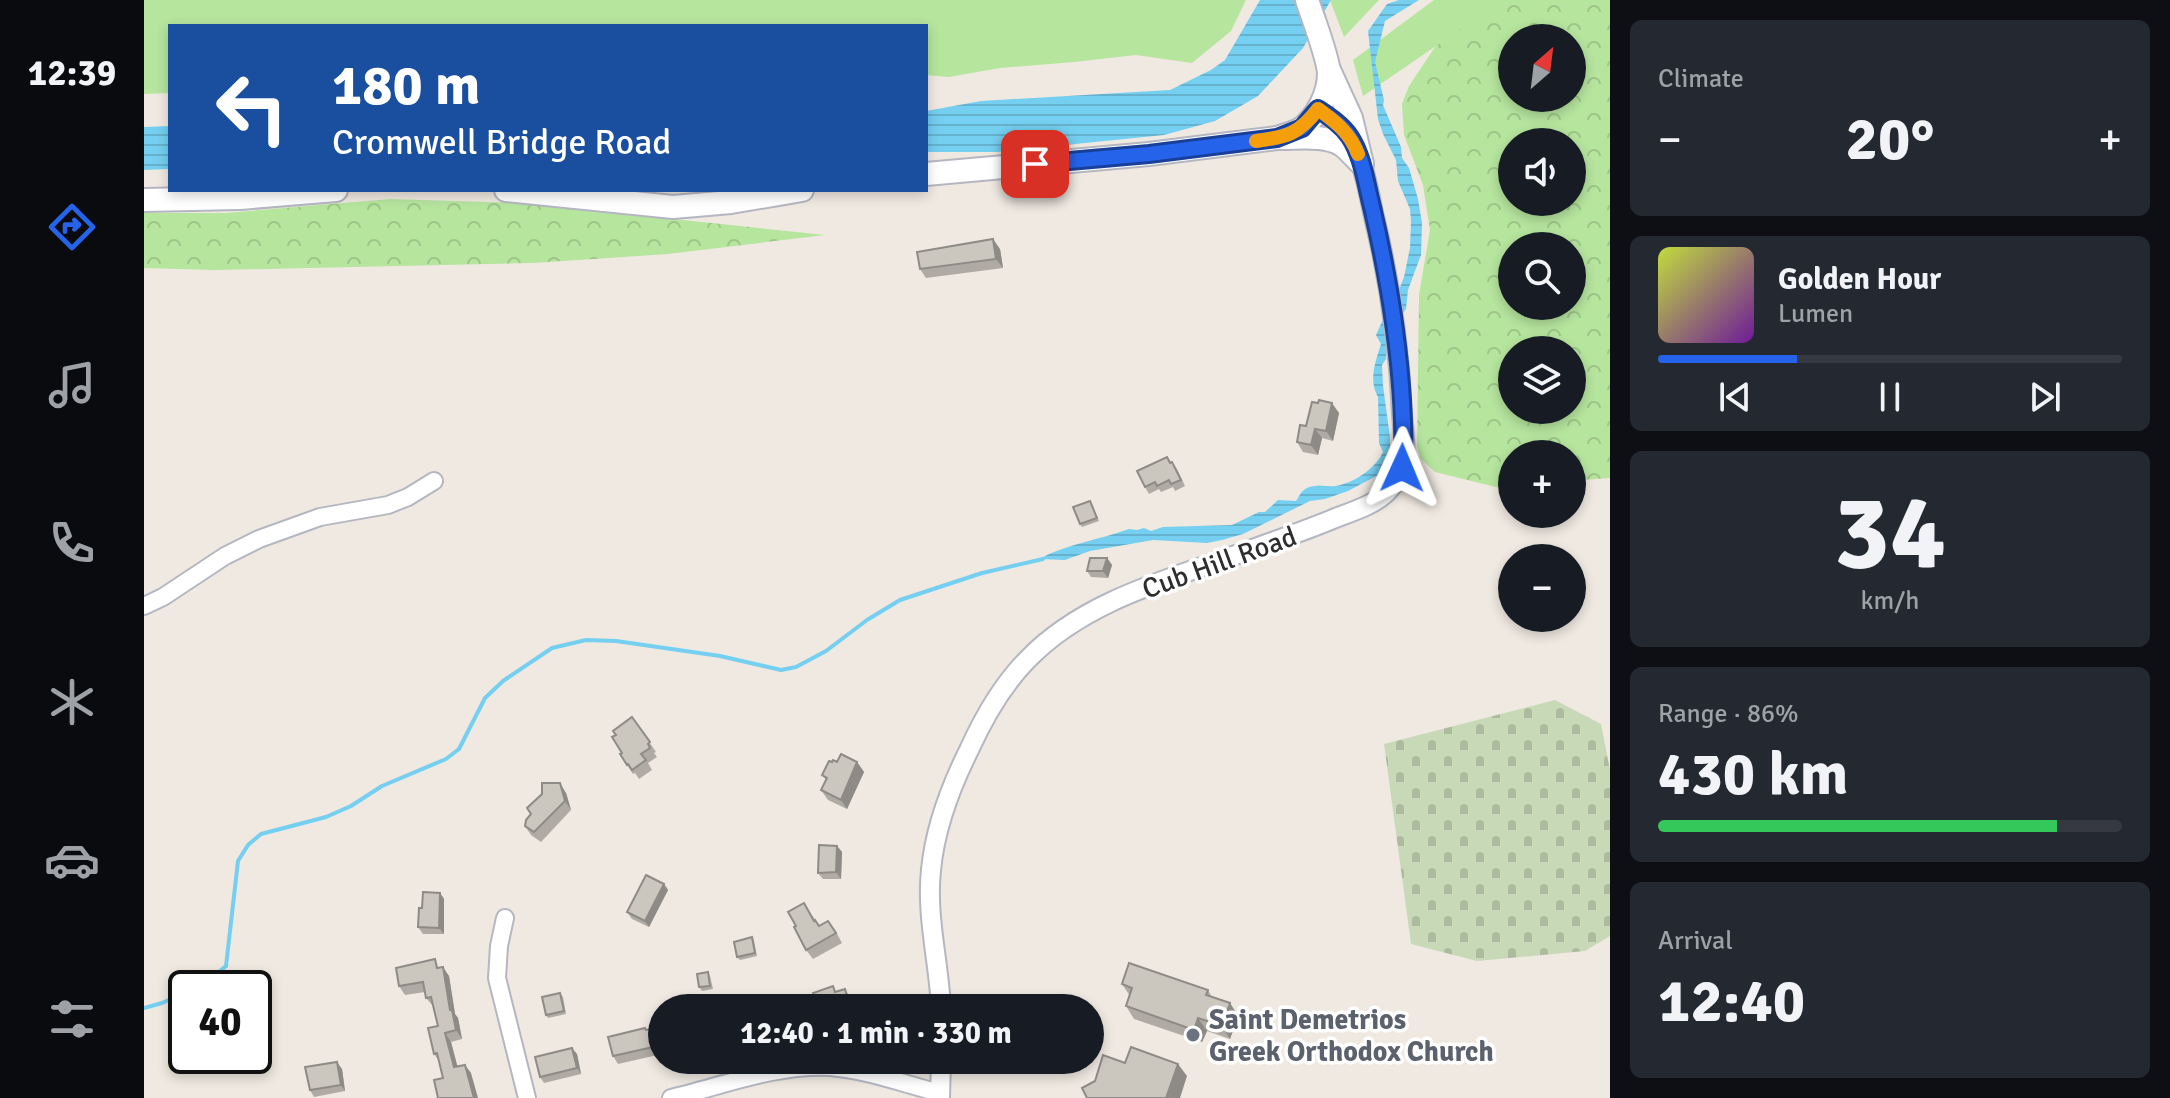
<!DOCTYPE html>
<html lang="en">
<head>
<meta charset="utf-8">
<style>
	body { margin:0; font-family:Signika,sans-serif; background:#242831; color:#f1f3f6; height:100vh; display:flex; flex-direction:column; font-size:30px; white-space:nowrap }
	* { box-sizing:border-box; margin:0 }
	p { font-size:26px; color:#9ea1a6 }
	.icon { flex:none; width:44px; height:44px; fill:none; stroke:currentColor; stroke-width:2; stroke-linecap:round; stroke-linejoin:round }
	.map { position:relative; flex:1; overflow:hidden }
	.panel { display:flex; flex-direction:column; gap:20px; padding:20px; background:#0d0f14; width:560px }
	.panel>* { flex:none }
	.guide { position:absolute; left:24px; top:24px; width:760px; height:168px; border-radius:0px; box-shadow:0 4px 12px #0003; background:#1a4fa0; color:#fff; overflow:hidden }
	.needle { width:52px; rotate:28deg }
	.fabs { position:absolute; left:1354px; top:24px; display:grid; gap:16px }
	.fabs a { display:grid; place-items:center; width:88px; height:88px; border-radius:50%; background:#171b24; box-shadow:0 4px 12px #0003; font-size:40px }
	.speed { position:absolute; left:24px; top:970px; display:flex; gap:16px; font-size:40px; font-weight:700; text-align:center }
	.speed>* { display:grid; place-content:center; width:104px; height:104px; border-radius:50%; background:#171b24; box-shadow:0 4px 12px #0003; line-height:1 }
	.speed .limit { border:4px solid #111; border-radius:12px; background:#fff; color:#111 }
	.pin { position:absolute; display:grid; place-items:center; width:68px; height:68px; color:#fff; margin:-34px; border-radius:16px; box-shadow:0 4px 12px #0006 }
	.me { position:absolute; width:88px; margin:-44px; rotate:1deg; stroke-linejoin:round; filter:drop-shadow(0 0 6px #0008) }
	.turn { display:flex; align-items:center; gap:28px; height:168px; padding:0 32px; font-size:36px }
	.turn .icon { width:104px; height:104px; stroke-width:2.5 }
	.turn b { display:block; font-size:56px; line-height:68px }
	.big { font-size:60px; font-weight:700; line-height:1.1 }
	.panel .card { flex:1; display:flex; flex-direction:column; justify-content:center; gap:12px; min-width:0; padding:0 28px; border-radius:12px; background:#242831 }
	.panel .dial { align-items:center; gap:0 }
	.dial b { font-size:104px; line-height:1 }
	.song { display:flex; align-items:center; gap:24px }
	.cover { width:96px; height:96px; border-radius:12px; background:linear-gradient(135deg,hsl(70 70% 55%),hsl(280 70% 35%)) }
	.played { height:8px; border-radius:4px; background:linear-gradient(90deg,#2563eb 30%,#363941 30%) }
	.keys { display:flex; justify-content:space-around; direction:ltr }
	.heat { display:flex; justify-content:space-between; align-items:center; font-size:44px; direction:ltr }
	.charge { height:12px; border-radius:6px; background:linear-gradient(90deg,#34c759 86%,#363941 0) }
	.trip { position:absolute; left:504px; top:994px; width:456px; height:80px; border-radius:40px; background:#171b24; box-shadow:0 4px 12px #0003; font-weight:700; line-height:80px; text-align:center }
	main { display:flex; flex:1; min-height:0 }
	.tab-bar { display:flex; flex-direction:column; width:144px; justify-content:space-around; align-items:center; background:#090b0e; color:#9ea1a6 }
	.tab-bar .icon { width:56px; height:56px }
	.tab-bar .selected { color:#2563eb }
	.tab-bar b { font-size:36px; color:#f1f3f6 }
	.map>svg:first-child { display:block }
	.forest { fill:url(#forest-crowns); fill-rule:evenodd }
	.cemetery { fill:url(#cemetery-stones) }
	.park { fill:#b6e59e }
	.water { fill:url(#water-rules) }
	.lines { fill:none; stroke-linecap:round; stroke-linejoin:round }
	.stream { stroke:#75cff0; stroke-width:4 }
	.minor-casing { stroke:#b4b7c1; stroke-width:20 }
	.tertiary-casing { stroke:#b4b7c1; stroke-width:22 }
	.secondary-casing { stroke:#b4b7c1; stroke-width:26 }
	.minor { stroke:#fff; stroke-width:16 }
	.tertiary { stroke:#fff; stroke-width:18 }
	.secondary { stroke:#fff; stroke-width:22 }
	.wall { fill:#afaba4 }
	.shaded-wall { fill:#8e8b86 }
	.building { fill:#cbc7bf; stroke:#8e8b86; stroke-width:2 }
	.route-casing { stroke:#184099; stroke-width:20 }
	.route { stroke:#2563eb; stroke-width:14 }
	.slow { stroke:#f59e0b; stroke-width:14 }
	.worship-dot { fill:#6b7280; stroke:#fff; stroke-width:3 }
	.labels { text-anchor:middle; stroke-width:7; stroke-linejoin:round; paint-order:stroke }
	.street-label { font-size:28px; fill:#2e2e2e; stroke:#fff }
	.worship-label { font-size:28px; font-weight:bold; fill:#5b616d; stroke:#fff; text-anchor:start }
</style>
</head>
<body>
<main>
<nav class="tab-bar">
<b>12:39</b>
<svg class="icon selected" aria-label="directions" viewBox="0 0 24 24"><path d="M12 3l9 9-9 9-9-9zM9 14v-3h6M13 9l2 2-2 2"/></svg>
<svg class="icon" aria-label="music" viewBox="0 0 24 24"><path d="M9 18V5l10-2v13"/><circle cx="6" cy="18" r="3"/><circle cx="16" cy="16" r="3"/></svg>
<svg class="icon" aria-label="phone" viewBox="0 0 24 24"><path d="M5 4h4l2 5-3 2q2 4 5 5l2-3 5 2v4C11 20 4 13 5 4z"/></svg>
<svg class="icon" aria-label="climate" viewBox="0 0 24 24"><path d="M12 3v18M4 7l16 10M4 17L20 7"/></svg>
<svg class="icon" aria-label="car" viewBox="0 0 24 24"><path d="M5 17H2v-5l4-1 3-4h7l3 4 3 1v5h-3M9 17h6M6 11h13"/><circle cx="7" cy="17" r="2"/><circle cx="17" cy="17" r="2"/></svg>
<svg class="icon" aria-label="filters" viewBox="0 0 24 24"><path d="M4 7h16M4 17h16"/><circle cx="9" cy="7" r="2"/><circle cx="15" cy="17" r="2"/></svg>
</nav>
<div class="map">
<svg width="1466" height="1098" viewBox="0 0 1466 1098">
	<defs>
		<pattern id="forest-crowns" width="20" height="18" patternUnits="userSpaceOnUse" patternTransform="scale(2)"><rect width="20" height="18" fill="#b6e59e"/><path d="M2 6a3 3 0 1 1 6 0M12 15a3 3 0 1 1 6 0" fill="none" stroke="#9dc588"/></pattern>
		<pattern id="cemetery-stones" width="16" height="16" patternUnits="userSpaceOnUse" patternTransform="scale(2)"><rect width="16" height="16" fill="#c8d9b8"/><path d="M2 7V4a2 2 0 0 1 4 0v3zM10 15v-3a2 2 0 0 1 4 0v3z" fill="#acbb9e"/></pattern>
		<pattern id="water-rules" width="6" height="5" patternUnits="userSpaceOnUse" patternTransform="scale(2)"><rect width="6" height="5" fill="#75cff0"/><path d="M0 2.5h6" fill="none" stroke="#66b2ce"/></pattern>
	</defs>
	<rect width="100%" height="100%" fill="#efe9e1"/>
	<g class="forest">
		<path d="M1344,0h122v478l-28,2 -10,18v-44h-60v37l-77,-19 -14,-13 -4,-13 2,-151 11,-65 -7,-45 -19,-50 -2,-31 7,-18 32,-48zM1368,38h60v60h-60zM1368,142h60v60h-60zM1368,246h60v60h-60zM1368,350h60v60h-60z"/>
		<polygon points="246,199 376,203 681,235 524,254 389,263 71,270 0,268 0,213 82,213"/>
	</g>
	<polygon class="cemetery" points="1411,700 1457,724 1466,770 1466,936 1441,951 1333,961 1267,944 1240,744"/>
	<g class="park">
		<polygon points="0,0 1102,0 1087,31 1048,63 992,55 930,62 856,68 805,77 782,75 782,26 26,26 26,93 0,94"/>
		<polygon points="1186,0 1235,0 1200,37"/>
		<polygon points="1290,0 1359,0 1219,96 1209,60"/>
	</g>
	<g class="water">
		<polygon points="1116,0 1187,0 1159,48 1114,96 1071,121 1020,135 853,152 782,152 782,111 837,101 1026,90 1067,70 1081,60"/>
		<path d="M1255,0h20l-34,21 -10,41 9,38 -1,5 18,42 1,11 7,10 9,31 4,24 -1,32 -13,35 -2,19 -5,6 -15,11v33l-4,6 1,20 7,53v9l-10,27 -32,17 -23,8 -15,2 -67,33 -21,6 -15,3 -54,-3 -63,11 -25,9 -26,-1c28,-15 60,-19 90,-30l8,1 7,-2 7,3 12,-4 69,-2 27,-13h6l13,-12 18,1c3,-4 4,-8 8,-11 9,-7 22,-3 32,-4 18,-3 40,-18 47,-34l-4,-9 -1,-46c-10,-16 -2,-37 3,-53l-5,-9 10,-22 14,-12 -1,-11 5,-13 6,-29 1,-27 -1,-12 -12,-28 -2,-21 -13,-26 -5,-15 -10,-88 19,-27z"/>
		<polygon points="26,126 26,169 0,170 0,127"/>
	</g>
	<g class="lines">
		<g class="stream">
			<polyline points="49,988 63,982 82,966 94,861 104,845 117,834 182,817 207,806 238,786 302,759 315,749 341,698 359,681 408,648 442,640 472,641 576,656 637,670 652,667 682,651 723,620 756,600 838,573 899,559"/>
			<polyline points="0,1008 18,1003 42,992"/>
		</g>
		<defs>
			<g id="minor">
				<polyline points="0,606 19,597 81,556 115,539 176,517 244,505 264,497 290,481"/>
				<polyline points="361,918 355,946 353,978 383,1098"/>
				<path d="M527,1098c51,-12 106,-34 159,-31 37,3 74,17 110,26"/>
			</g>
			<g id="tertiary">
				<path d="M797,1008c-2,-46 -15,-91 -10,-138 4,-42 19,-82 38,-120 15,-33 33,-65 59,-91 53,-55 131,-77 202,-102 36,-13 72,-25 108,-40 16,-6 35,-12 48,-24 7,-7 13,-16 16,-25 5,-17 1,-37 0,-54 -3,-67 -12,-132 -28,-197 -5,-23 -9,-48 -19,-70 -8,-17 -22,-27 -37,-38"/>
				<polyline points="796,1098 797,1060"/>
			</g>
			<g id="secondary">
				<polyline points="1185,70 1207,118 1218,164"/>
				<path d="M1139,138c19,0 43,-3 59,7 7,5 13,13 20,19"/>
				<path d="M782,174l223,-20 128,-16c8,-3 17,-5 24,-9 16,-12 28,-35 28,-56 -1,-16 -16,-55 -22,-73"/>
				<polyline points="362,190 529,207 587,202 658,190"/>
				<polyline points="0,200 96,198 192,190"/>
			</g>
		</defs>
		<use href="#minor" class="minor-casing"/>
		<use href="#tertiary" class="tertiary-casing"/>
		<use href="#secondary" class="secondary-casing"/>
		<use href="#minor" class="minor"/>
		<use href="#tertiary" class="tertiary"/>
		<use href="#secondary" class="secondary"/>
	</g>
	<g class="wall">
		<polygon points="856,249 859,268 782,278 776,269"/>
		<polygon points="1195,413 1189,441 1178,438 1174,455 1159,452 1153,442 1162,426"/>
		<polygon points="1023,457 1033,469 1041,486 1031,491 1029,487 1017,492 1015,489 1005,494 1001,487"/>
		<polygon points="946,501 955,521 938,527 936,524"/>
		<polygon points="963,558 968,565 964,578 947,577 943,571"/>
		<polygon points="488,717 512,752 510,753 513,757 504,763 508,770 495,779 491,773 489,774 476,754 478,753 472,735"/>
		<polygon points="688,762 713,762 720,772 703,809 684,800 677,790 682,780 678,775"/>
		<polygon points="422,793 427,810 397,842 387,835 381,826"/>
		<polygon points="693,846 698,852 697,879 679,879 674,873"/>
		<polygon points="520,884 524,890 505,927 488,919 483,912"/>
		<polygon points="296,893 300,899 300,934 279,934 274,927 278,908"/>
		<polygon points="666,913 676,926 691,930 698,943 669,959 662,950"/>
		<polygon points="608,937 610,941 613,956 596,960 593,957"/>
		<polygon points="297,968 305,976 311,1014 314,1018 318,1039 307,1042 313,1066 327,1073 299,1078 295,1061 290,1054 294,1026 289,1006 282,998 281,992 261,995 255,986"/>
		<polygon points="564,972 566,976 569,989 558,991 555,987"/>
		<polygon points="978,984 1064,990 1068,997 1086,1003 1094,1016 1086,1039 1063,1031 1058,1042 990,1019 982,1006 986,996"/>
		<polygon points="693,992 705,996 709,1008 674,1008"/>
		<polygon points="416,993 419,997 422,1014 404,1018 402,1015"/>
		<polygon points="518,1027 518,1054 474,1064 469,1056"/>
		<polygon points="433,1054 437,1074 400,1083 396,1077"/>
		<polygon points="530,1060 548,1060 532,1063"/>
		<polygon points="198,1069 201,1091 170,1097 166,1090"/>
	</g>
	<g class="shaded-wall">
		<polygon points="849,239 856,249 859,268 852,259"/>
		<polygon points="1188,403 1195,413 1189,441 1182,431"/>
		<polygon points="1171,429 1178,438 1174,455 1167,445"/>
		<polygon points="963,558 968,565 964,578 959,571"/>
		<polygon points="713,762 720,772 703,809 697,800"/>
		<polygon points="416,783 422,793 427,810 421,801"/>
		<polygon points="693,846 698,852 697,879 692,872"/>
		<polygon points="520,884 524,890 505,927 501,921"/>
		<polygon points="296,893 300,899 300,934 295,928"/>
		<polygon points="299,967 305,976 311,1014 314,1018 318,1039 312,1030 306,1010"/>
		<polygon points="701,989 705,996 709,1008 705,1004"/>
		<polygon points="1086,1003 1094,1016 1086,1039 1078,1026"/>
		<polygon points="1054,1018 1063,1031 1058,1042 1050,1030"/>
		<polygon points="301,1033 307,1042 316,1076 310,1067"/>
		<polygon points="428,1048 433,1054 437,1074 433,1068"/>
		<polygon points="193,1062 198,1069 201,1091 197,1085"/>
		<polygon points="1034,1064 1043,1076 1036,1098 1022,1098"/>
		<polygon points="321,1065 327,1073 334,1098 330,1098"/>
	</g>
	<g class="building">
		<polygon points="849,239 852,259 776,269 773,252"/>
		<polygon points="1175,400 1188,403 1182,431 1171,429 1167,445 1153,442 1156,425 1162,426 1168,402 1174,403"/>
		<polygon points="1023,457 1026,463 1028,462 1037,480 1027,484 1025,480 1013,486 1011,482 1001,487 993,471"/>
		<polygon points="946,501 953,518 936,524 929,507"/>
		<polygon points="946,558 963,558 959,571 943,571"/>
		<polygon points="488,717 506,742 504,744 506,748 497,754 502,760 488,770 484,764 483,765 476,754 478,753 468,737 472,735 469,731"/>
		<polygon points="697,754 713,762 697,800 677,790 683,778 678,775 685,761 688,762 689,760 693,762"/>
		<polygon points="398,783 416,783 421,801 390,832 381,826 382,820 387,814 383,808 398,794"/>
		<polygon points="675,845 693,846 692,872 674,873"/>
		<polygon points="502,875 520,884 501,921 483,912"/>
		<polygon points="279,892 296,893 295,928 274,927 275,908 278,908"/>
		<polygon points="660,903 670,921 671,920 675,926 684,921 692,933 662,950 650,927 652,926 644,912"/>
		<polygon points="608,937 611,953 593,957 590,942"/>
		<polygon points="291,959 293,968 299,967 306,1010 308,1010 312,1030 301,1033 310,1067 321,1065 330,1098 294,1098 290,1080 299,1078 293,1053 290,1054 284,1028 294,1026 287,997 282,998 279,982 255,986 252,968"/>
		<polygon points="985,963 1064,990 1062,995 1086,1003 1078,1026 1054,1018 1050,1030 982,1006 988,988 978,984"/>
		<polygon points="564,972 566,986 555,987 553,974"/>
		<polygon points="689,986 691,992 701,989 705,1004 694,1008 674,1008 669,993"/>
		<polygon points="416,993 420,1011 402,1015 398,997"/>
		<polygon points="631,998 633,1008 602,1008 601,1005"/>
		<polygon points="518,1027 518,1045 469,1056 464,1037 501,1028 502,1030"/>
		<polygon points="987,1047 1034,1064 1022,1098 943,1098 938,1088 951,1081 959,1055 981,1063"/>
		<polygon points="428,1048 433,1068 396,1077 391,1057"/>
		<polygon points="193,1062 197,1085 166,1090 161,1067"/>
	</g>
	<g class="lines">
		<defs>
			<path id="route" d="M891,164l114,-10 128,-16 25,-10 16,-19c12,8 24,16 32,28 13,20 16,47 22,70 15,64 26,128 30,193 1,23 3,46 0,68"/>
		</defs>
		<use href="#route" class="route-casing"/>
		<use href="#route" class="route"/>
		<path class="slow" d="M1112,141c31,-4 43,-7 62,-32 18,13 32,24 40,45"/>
	</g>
	<circle class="worship-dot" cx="1049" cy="1035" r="8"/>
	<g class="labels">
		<g class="street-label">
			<text transform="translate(1075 562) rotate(-20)" y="10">Cub Hill Road</text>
		</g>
		<g class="worship-label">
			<text x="1065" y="1029">Saint Demetrios<tspan x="1065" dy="32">Greek Orthodox Church</tspan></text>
		</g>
	</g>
</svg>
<div class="fabs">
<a><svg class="needle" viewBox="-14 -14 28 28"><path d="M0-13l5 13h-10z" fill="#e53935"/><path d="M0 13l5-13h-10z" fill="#9ea1a6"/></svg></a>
<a><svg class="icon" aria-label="sound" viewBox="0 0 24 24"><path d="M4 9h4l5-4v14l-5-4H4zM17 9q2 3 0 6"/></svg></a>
<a><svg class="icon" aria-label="search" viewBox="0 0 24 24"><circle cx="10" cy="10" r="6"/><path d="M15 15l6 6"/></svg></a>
<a><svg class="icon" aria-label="layers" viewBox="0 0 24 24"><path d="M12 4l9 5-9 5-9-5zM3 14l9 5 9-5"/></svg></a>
<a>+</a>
<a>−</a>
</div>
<div class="speed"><div class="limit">40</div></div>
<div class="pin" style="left:891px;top:164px;background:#d93025"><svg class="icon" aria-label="arrive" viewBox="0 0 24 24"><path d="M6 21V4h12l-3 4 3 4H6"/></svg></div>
<svg class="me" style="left:1258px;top:468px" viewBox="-20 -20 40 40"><path d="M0-17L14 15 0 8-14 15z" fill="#2563eb" stroke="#fff" stroke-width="4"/></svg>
<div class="trip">12:40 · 1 min · 330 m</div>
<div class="guide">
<div class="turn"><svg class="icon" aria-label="left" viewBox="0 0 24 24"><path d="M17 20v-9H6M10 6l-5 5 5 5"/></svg><div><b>180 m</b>Cromwell Bridge Road</div></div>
</div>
</div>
<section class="panel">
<div class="card"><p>Climate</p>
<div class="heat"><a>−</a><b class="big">20°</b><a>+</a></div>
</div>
<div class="card">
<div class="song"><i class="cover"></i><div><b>Golden Hour</b><p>Lumen</p></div></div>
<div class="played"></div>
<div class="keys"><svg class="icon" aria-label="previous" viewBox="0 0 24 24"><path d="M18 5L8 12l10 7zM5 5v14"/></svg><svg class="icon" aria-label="pause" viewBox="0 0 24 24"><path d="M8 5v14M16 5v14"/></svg><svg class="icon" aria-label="next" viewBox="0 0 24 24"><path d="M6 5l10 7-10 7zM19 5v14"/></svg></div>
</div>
<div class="card dial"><b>34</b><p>km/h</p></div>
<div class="card"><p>Range · 86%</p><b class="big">430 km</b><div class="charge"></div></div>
<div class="card"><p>Arrival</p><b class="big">12:40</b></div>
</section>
</main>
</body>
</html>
